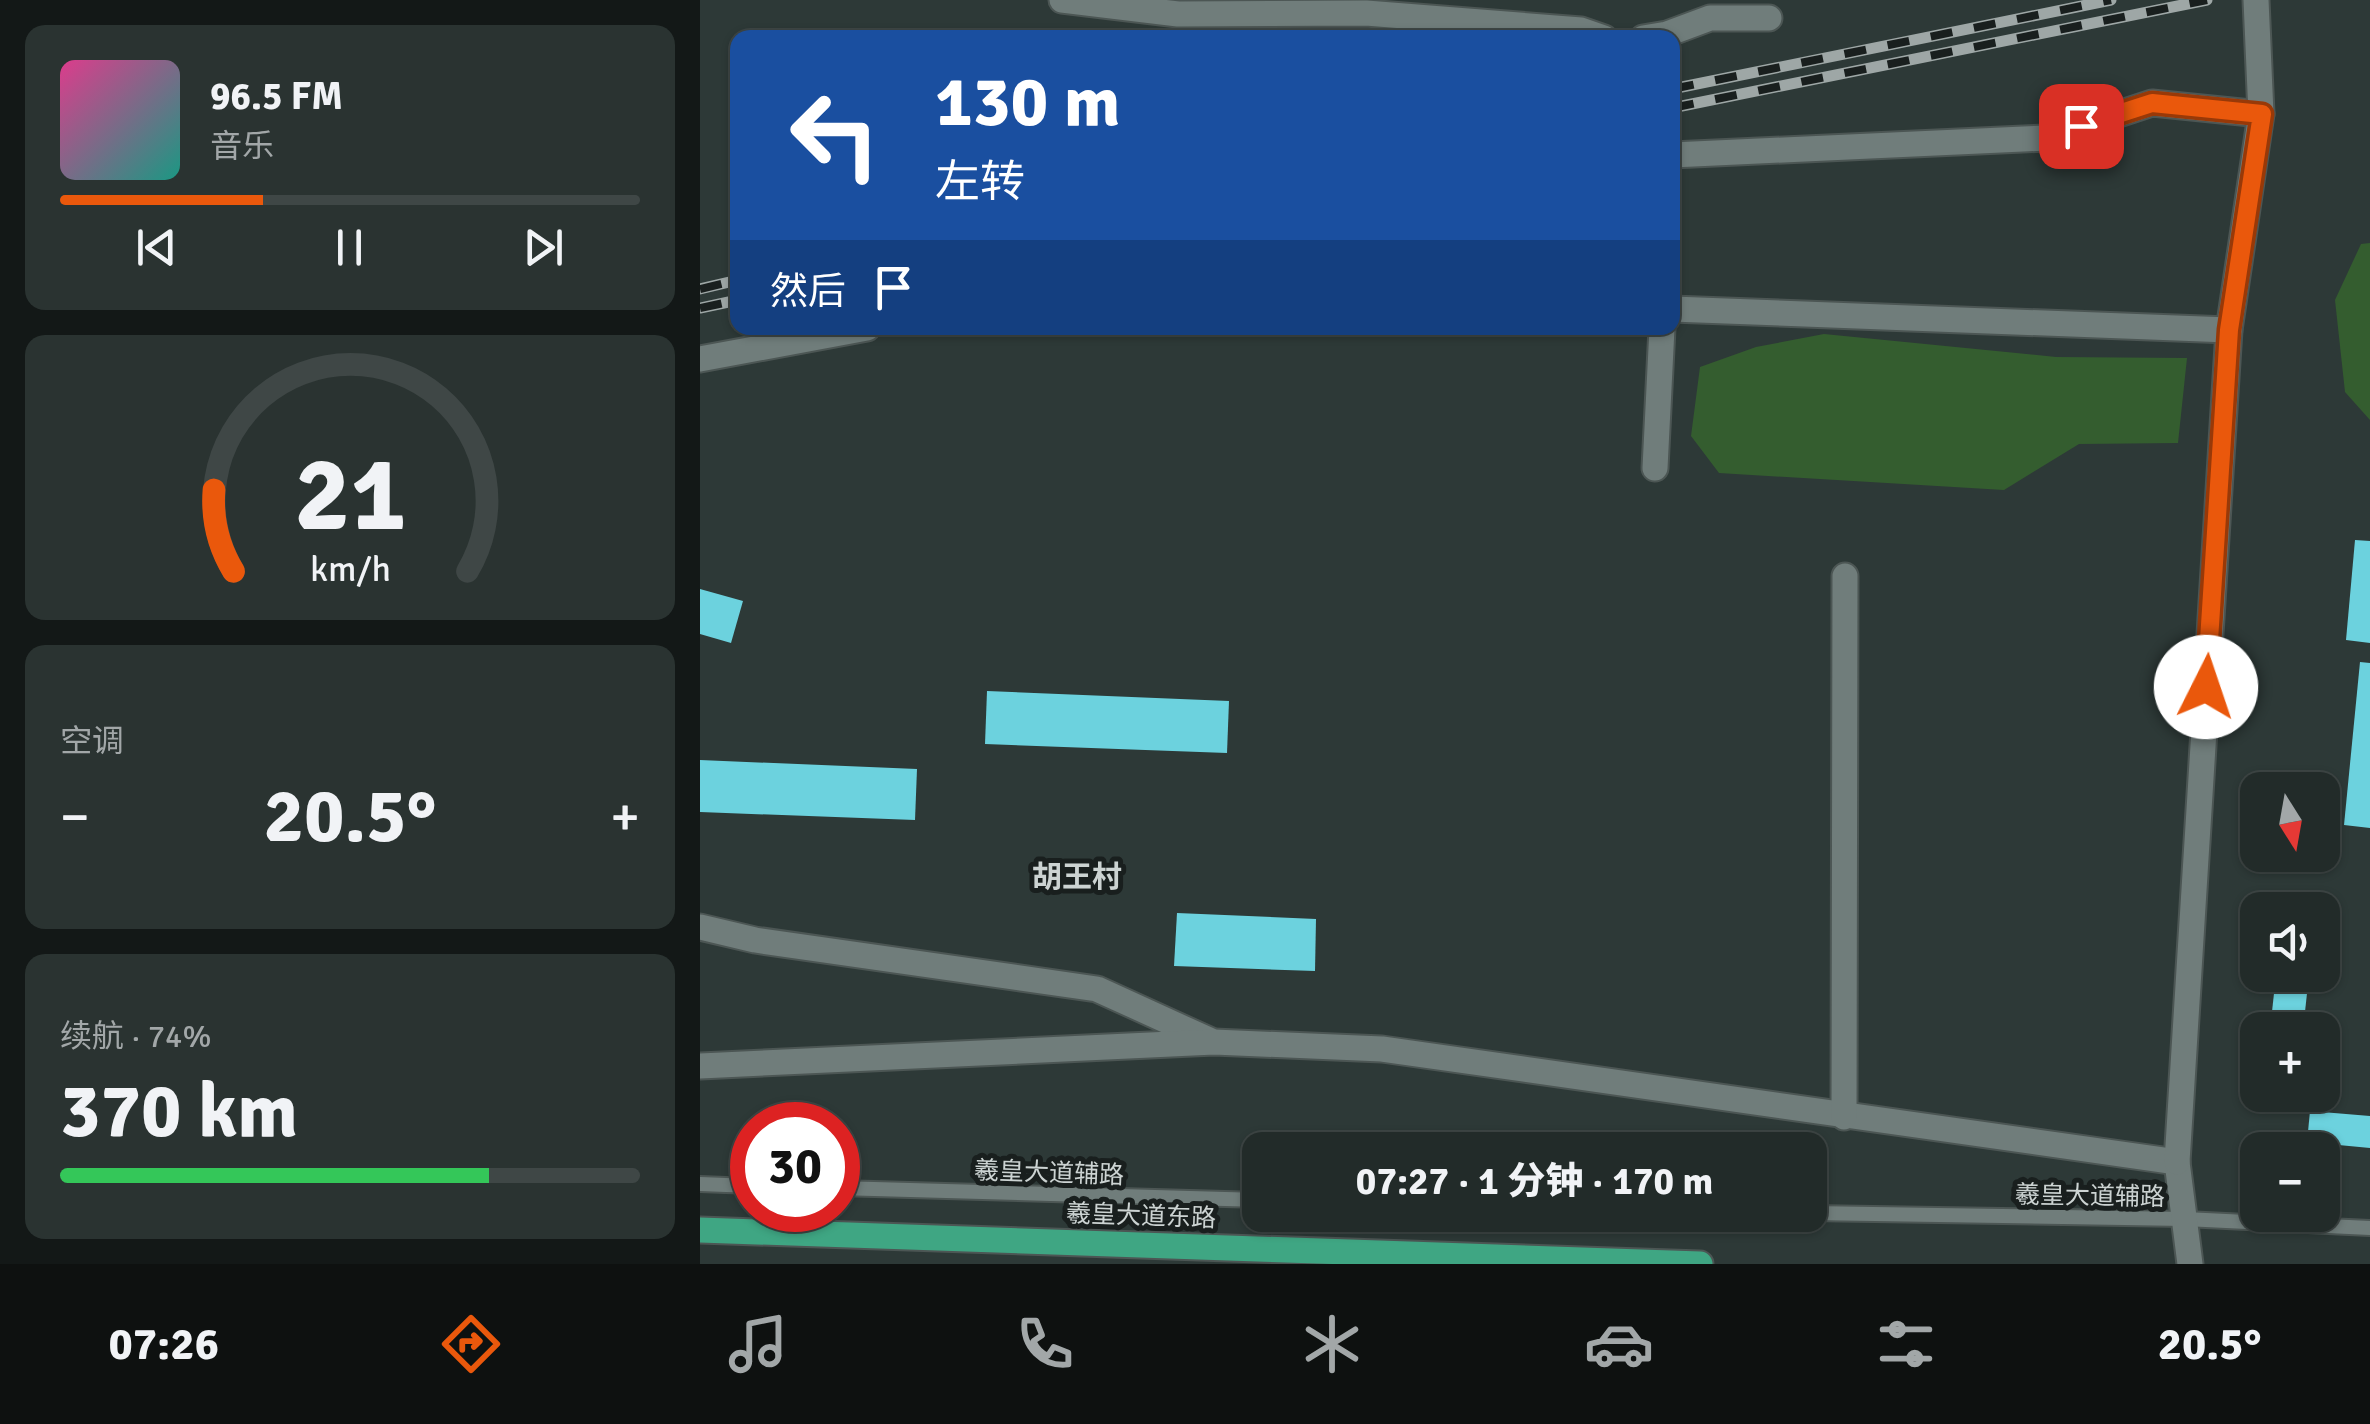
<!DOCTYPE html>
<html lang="zh">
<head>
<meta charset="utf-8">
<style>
	body { margin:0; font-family:Signika,"Noto Sans SC",sans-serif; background:#2a3331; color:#f1f3f6; height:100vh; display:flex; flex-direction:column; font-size:38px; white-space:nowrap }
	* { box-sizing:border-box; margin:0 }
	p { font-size:32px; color:#a2a7a8 }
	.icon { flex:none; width:55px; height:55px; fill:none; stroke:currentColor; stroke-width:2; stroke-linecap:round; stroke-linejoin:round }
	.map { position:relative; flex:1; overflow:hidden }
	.drawer { display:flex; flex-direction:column; gap:25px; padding:25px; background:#131817; width:700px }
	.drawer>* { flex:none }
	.hud { position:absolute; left:30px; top:30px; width:950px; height:305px; border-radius:20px; box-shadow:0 2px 8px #0004,0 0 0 2px #3f4746; background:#1a4fa0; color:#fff; overflow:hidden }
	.needle { width:65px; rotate:169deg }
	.buttons { position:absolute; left:1540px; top:772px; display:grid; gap:20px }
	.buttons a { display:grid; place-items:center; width:100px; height:100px; border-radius:20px; background:#222b29; box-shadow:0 2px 8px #0004,0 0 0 2px #3f4746; font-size:50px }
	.speed { position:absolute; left:30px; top:1102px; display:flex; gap:20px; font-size:50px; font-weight:700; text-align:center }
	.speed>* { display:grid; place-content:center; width:130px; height:130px; border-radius:50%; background:#222b29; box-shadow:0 2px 8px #0004,0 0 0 2px #3f4746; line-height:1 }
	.speed .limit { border:15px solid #d22; background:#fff; color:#111 }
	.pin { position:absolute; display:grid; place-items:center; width:85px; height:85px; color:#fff; margin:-42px; border-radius:20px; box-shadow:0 5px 15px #0006 }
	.me { position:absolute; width:110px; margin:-55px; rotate:4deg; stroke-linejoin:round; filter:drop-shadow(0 0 8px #0008) }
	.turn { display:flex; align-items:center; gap:35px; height:210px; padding:0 40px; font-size:45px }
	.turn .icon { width:130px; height:130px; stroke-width:2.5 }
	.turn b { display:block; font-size:70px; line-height:85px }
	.then { display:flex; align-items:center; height:95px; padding:0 40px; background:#0003; gap:20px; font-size:38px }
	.big { font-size:75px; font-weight:800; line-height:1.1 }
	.drawer .widget { flex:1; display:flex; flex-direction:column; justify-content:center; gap:15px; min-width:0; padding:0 35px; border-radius:20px; background:#2a3331 }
	.drawer .dial { align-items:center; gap:0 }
	.dial svg { height:260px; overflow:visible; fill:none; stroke:#3f4746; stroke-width:7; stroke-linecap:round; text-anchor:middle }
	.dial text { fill:#f1f3f6; stroke:none }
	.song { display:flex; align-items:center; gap:30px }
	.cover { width:120px; height:120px; border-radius:15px; background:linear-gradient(135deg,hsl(330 70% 55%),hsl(170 70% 35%)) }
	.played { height:10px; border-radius:5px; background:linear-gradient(90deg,#ea580c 35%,#3f4746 35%) }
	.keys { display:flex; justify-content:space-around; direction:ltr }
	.heat { display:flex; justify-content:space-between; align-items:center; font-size:55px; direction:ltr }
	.charge { height:15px; border-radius:8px; background:linear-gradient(90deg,#34c759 74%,#3f4746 0) }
	.trip { position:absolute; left:542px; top:1132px; width:585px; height:100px; border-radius:20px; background:#222b29; box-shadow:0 2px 8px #0004,0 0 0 2px #3f4746; font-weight:800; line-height:100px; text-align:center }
	.tab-bar { display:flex; height:160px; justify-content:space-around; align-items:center; background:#0e1110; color:#a2a7a8 }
	.tab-bar .icon { width:70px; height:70px }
	.tab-bar .active { color:#ea580c }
	.tab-bar b { font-size:45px; color:#f1f3f6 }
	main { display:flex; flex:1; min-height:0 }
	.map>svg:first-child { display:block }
	.green { fill:#345d2f }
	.building { fill:#6cd2de }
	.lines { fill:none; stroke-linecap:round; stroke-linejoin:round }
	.lane-casing { stroke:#4c5654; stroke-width:18 }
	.street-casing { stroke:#4c5654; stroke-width:29 }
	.primary-casing { stroke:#4c5654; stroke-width:29 }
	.lane { stroke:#707d7b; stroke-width:14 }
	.street { stroke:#707d7b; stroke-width:25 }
	.primary { stroke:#3fa683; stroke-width:25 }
	.rail-casing { stroke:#9ea7a6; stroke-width:11 }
	.rail { stroke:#191f1e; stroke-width:8; stroke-dasharray:22; stroke-linecap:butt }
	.route-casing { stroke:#983908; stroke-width:25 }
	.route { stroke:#ea580c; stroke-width:18 }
	.labels { text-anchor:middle; stroke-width:10; stroke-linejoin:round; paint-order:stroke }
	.street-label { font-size:25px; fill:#ccd3d2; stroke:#191f1e }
	.quarter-label { font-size:30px; font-weight:bold; fill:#ccd3d2; stroke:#191f1e }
</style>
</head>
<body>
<main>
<section class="drawer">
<div class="widget">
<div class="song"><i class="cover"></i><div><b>96.5 FM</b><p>音乐</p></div></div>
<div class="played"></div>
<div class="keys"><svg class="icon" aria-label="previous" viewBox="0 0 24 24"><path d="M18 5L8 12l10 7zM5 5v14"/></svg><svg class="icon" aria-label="pause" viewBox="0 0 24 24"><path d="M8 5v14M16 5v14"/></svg><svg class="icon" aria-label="next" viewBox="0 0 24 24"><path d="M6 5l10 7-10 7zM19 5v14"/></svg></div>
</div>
<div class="widget dial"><svg viewBox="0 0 100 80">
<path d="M14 69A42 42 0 1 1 86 69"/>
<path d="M14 69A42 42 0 0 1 8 44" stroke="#ea580c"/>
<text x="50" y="56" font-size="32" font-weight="700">21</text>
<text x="50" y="72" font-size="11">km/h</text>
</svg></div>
<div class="widget"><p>空调</p>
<div class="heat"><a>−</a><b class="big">20.5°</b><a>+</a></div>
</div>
<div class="widget"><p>续航 · 74%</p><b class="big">370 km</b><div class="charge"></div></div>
</section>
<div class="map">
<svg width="1670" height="1264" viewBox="0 0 1670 1264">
	<rect width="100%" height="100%" fill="#2d3937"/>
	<g class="green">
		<polygon points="1670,243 1670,420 1645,392 1635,300 1661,244"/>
		<polygon points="1124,334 1356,357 1487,358 1478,443 1379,444 1304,490 1019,473 991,436 1000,367 1056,347"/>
	</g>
	<g class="building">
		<polygon points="1655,540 1670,541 1670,643 1646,640"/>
		<polygon points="0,589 43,601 31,643 0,634"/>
		<polygon points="1660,662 1670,663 1670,828 1644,825"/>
		<polygon points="287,691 529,701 527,753 285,744"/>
		<polygon points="0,760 217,769 215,820 0,812"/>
		<polygon points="477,913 616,919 615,971 474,966"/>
		<polygon points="1576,975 1609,975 1603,1030 1570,1030"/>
		<polygon points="1564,1095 1597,1095 1596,1107 1563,1104"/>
		<polygon points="1610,1111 1670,1116 1670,1148 1607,1142"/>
	</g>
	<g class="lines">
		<defs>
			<g id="lane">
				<polyline points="0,1184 52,1186"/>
				<polyline points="138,1188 560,1200"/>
				<polyline points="1110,1213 1485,1219 1670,1228"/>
			</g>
			<g id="street">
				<polyline points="362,0 478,14 666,13 881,30 904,38"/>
				<polyline points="943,38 967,34 1010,18 1069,18"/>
				<polyline points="972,155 1346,138 1452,103 1561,114"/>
				<polyline points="972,309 1529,330"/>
				<polyline points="0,359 167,328"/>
				<polyline points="955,468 962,328"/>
				<polyline points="0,927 55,940 397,989 509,1040"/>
				<polyline points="0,1066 514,1042 682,1049 1477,1162 1490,1264"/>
				<polyline points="1144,1117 1145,576"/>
				<polyline points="1477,1162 1529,330 1561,114 1556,0"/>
			</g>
			<polyline id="primary" points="0,1230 1000,1264"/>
		</defs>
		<use href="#lane" class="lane-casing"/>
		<use href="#street" class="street-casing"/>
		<use href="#primary" class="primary-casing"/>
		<use href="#lane" class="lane"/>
		<use href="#street" class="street"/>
		<use href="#primary" class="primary"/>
		<defs>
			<g id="rail">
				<polyline points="972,89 1411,0"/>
				<polyline points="972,108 1507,0"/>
				<polyline points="0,289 38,280"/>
				<polyline points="0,308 38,300"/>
			</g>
		</defs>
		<use href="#rail" class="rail-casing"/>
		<use href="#rail" class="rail"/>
	</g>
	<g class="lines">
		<defs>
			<polyline id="route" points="1381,126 1452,103 1562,114 1529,330 1506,687"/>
		</defs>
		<use href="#route" class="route-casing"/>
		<use href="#route" class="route"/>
	</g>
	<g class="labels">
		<g class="street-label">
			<text transform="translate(349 1172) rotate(2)" y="9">羲皇大道辅路</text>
			<text transform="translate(1390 1195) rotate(1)" y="9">羲皇大道辅路</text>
			<text transform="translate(441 1215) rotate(2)" y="9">羲皇大道东路</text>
		</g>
		<g class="quarter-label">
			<text x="377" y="887">胡王村</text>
		</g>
	</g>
</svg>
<div class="buttons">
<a><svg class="needle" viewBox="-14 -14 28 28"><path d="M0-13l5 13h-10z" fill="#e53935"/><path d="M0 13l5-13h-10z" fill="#a2a7a8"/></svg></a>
<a><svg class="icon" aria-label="sound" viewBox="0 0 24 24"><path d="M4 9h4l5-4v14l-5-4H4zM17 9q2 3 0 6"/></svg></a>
<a>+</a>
<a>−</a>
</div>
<div class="speed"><div class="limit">30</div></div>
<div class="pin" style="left:1381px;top:126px;background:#d93025"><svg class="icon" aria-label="arrive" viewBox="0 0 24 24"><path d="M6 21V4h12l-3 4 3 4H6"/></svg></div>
<svg class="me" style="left:1506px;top:687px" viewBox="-20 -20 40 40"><circle r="19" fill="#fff"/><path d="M0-13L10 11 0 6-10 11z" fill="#ea580c"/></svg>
<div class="trip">07:27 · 1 分钟 · 170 m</div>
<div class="hud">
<div class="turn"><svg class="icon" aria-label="left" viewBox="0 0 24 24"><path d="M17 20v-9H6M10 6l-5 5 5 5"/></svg><div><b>130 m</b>左转</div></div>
<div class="then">然后<svg class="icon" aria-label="arrive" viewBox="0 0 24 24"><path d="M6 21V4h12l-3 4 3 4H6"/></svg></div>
</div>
</div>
</main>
<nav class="tab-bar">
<b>07:26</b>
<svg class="icon active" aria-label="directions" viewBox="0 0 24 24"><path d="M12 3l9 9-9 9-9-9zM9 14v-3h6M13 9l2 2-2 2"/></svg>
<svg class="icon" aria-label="music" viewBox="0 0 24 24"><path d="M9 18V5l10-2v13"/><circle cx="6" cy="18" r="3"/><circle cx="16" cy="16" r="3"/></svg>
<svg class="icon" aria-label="phone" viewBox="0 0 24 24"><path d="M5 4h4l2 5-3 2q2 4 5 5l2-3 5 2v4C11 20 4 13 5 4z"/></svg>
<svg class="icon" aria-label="climate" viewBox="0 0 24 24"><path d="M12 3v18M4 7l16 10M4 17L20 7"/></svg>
<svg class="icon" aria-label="car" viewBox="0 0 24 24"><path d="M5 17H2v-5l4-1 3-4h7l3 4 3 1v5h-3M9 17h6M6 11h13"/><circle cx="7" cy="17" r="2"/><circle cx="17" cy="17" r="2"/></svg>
<svg class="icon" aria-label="filters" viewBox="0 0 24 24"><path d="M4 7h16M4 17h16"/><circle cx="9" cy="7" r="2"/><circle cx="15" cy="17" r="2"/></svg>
<b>20.5°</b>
</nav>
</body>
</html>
